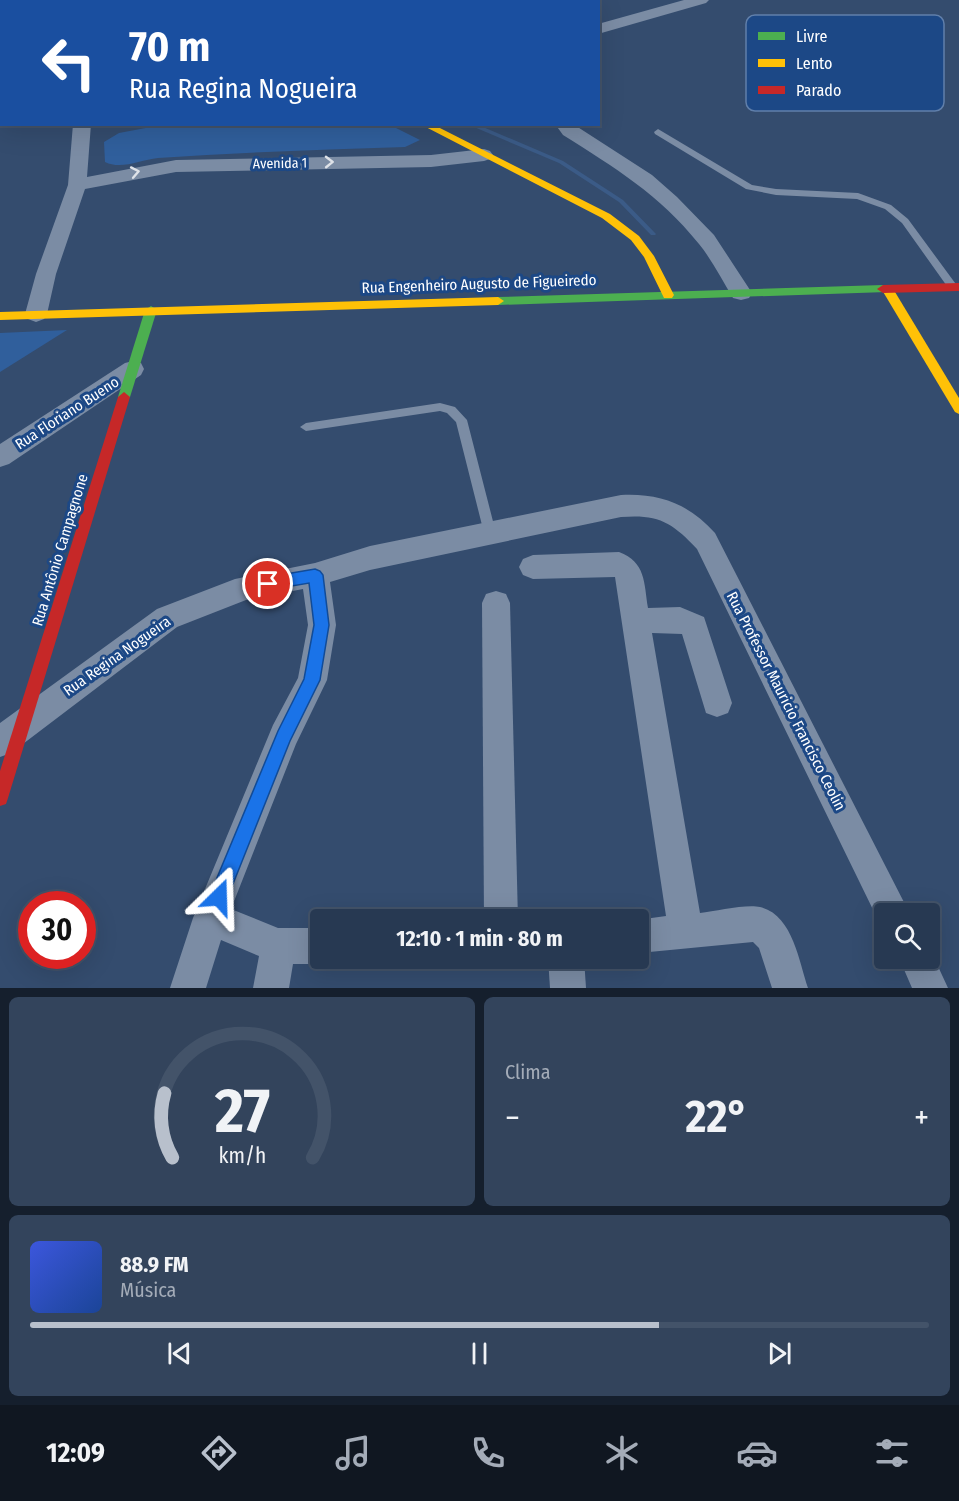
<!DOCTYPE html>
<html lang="pt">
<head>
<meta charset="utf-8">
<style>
	body { margin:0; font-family:"Fira Sans Condensed",sans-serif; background:#33445c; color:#f1f3f6; height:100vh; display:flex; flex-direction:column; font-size:22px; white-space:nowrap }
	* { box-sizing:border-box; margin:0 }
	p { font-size:20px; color:#a4acb8 }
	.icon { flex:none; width:33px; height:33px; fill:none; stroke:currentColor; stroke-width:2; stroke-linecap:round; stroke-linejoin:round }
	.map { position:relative; height:988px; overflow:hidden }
	.side { display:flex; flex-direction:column; gap:9px; padding:9px; background:#151f2d; flex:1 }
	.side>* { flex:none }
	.banner { position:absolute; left:0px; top:0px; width:600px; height:126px; box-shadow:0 6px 24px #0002,0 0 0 2px #435369; background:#1a4fa0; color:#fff; overflow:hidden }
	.fabs { position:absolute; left:874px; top:903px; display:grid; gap:12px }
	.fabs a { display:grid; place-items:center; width:66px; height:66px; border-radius:6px; background:#273952; box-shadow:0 6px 24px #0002,0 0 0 2px #435369; font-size:30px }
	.speed { position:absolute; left:18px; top:891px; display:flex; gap:12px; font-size:30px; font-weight:700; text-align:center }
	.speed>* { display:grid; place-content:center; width:78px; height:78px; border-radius:50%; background:#273952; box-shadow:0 6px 24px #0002,0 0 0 2px #435369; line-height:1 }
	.speed .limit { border:9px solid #d22; background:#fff; color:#111 }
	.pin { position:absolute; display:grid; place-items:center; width:51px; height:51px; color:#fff; margin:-26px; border:3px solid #fff; border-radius:50%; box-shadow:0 2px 6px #0007 }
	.me { position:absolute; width:66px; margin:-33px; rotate:22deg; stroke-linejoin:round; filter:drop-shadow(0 0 4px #0008) }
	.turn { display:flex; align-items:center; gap:21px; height:126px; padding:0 30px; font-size:27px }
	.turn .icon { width:78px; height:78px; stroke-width:2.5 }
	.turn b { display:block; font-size:42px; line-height:51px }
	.big { font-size:45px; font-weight:700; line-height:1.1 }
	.side .tile { flex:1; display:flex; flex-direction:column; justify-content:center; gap:9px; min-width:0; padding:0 21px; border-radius:9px; background:#33445c }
	.side .dial { align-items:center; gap:0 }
	.dial svg { height:156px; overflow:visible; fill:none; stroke:#435369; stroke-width:7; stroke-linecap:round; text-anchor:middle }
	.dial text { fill:#f1f3f6; stroke:none }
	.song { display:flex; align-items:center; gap:18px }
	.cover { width:72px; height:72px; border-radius:9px; background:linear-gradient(135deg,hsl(230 70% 55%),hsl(220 70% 35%)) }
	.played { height:6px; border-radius:3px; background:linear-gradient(90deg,#b8c0cc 70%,#435369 70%) }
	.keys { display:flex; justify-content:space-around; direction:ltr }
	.heat { display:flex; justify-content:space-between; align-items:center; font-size:33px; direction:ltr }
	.side .tiles { flex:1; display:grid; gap:9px; grid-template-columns:1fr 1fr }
	.tile:last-child { grid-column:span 2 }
	.trip { position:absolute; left:310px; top:909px; width:339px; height:60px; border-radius:6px; background:#273952; box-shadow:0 6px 24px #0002,0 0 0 2px #435369; font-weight:700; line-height:60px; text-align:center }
	.menu { display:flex; height:96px; justify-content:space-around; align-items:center; background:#101721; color:#a4acb8 }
	.menu .icon { width:42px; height:42px }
	.menu .selected { color:#b8c0cc }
	.menu b { font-size:27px; color:#f1f3f6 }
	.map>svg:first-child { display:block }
	.green { fill:#305f9c }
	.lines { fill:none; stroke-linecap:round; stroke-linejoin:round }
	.stream { fill:#3b5b87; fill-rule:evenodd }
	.lane { fill:#7b8ca4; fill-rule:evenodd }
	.street { fill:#7b8ca4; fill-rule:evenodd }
	.fast { fill:#4caf50; fill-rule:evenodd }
	.slow { fill:#ffc107; fill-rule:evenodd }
	.jam { fill:#c62828; fill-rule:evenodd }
	.oneway { stroke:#dee2e8 }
	.route { fill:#1a73e8; stroke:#114b97; stroke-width:1.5 }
	.labels { text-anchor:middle; stroke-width:6; stroke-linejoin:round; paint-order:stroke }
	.far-street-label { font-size:14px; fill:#fff; stroke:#1c4886 }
	.street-label { font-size:15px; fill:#fff; stroke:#1c4886 }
	.key { fill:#1c4886; stroke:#607faa; stroke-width:1.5 }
	.key-label { font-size:16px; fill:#fff }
</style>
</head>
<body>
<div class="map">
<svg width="959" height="988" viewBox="0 0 959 988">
	<rect width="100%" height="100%" fill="#344c6e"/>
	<g class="green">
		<path d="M167,124l223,1 30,15 -15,7c-83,3 -165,5 -247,11 -18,2 -37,12 -53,4l-1,-20 15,-9z"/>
		<polygon points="67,330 0,372 0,333"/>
	</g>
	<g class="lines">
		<g class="stream">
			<polygon points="255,0 260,0 261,2 256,2"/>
			<polygon points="467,124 476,124 563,161 623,200 656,234 655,235 651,235 619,202 559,163"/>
		</g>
		<g class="lane">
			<polygon points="658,129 752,185 776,189 858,193 891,205 908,219 958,287 957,289 949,289 902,223 885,209 857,199 776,195 746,189 655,134 654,132"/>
			<polygon points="440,403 455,407 467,420 496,533 494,537 490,538 486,537 484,533 456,422 447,413 440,411 306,431 300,427 306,423"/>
		</g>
		<g class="street">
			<polygon points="684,0 709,0 706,3 598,34 598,24"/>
			<rect x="0" y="9" width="2" height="10"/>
			<polygon points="73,124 91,124 87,177 176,160 431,155 484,149 490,151 493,155 490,159 484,161 431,167 176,172 85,189 56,274 47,314 44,319 36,322 28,319 25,314 36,274 68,185"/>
			<path d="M555,124h18l79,51 25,22 37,38 38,58 -3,5 -8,2 -8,-2c-11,-18 -21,-38 -34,-54 -40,-50 -84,-76 -136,-109z"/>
			<polygon points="133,361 141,363 144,369 141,375 9,464 0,467 0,444 125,363"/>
			<path d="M621,495c39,-2 68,9 94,38l195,381h-25v14l-4,-2 -184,-377c-25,-27 -39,-35 -76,-32l-251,53 -40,12 6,43 -9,55 -31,64 -65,165 47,19h43v30h12l-12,6h-28l-4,24h-36l6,-32 -38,-16 -15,48h-36l23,-70 80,-193 25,-47 10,-53 -5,-36 -57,11 -69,27 -166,126 -11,4v-34l157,-114 78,-30 80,-16 55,-17z"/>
			<path d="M619,552c27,10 25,31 29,56l32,-1 24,10 28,86 -4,10 -11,4 -11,-4 -24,-79 -30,-1 48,280c16,-2 46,-9 60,-6 33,8 39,55 48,81h-36l-13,-40 -6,-6 -114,11v-33h-2l29,-4 -51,-339 -82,2 -10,-4 -4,-8 4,-8 10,-4z"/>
			<polygon points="496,591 506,594 510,603 518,920 484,920 482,603 486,594"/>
			<polygon points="930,949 948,988 912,988 899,958 930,958"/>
			<polygon points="548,958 584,958 586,988 550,988"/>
		</g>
		<g class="fast">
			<polygon points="234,0 243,0 244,2 235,2"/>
			<polygon points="883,285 887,286 887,292 498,305 492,301 498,297"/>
			<polygon points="151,306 157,310 130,397 124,402 118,397 145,310"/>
		</g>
		<g class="slow">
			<polygon points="420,124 432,124 610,214 639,236 654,256 674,295 672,298 664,298 644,257 631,240 602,218"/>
			<polygon points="888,286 892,287 959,398 959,414 955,412 882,290"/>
			<polygon points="498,297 504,301 498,305 0,320 0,312"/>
		</g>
		<g class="jam">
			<polygon points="959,283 959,291 883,293 877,289 883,285"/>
			<polygon points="124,392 130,397 8,798 6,804 0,806 0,771 118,397"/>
		</g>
	</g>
	<defs><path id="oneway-chevron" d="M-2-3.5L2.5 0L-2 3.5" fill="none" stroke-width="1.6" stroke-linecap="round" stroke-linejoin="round" transform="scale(1.5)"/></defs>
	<g class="oneway">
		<use href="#oneway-chevron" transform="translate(329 162) rotate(-1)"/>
		<use href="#oneway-chevron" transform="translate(135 172) rotate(-11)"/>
	</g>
	<polygon class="route" points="315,569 320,571 323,575 329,625 320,680 290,741 225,904 219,907 212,904 209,897 278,731 304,679 314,625 309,583 268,590 263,588 261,584 263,579 268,577"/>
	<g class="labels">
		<g class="far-street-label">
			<text transform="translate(280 163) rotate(-1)" y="5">Avenida 1</text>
		</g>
		<g class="street-label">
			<text transform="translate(479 284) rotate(-2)" y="5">Rua Engenheiro Augusto de Figueiredo</text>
			<text transform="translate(67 413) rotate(-33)" y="5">Rua Floriano Bueno</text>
			<text transform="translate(60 550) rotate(-73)" y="5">Rua Antônio Campagnone</text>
			<text transform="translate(117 656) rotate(-35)" y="5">Rua Regina Nogueira</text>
			<text transform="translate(786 701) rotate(63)" y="5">Rua Professor Mauricio Francisco Ceolin</text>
		</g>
	</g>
	<rect x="746" y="15" width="198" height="96" rx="9" class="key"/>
	<rect x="758" y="32" width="27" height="8" fill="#4caf50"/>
	<rect x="758" y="59" width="27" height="8" fill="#ffc107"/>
	<rect x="758" y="86" width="27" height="8" fill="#c62828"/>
	<g class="key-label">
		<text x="796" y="42">Livre</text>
		<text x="796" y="69">Lento</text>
		<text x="796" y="96">Parado</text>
	</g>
</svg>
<div class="fabs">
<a><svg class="icon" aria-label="search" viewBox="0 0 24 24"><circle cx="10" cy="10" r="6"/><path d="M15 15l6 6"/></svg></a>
</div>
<div class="speed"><div class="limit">30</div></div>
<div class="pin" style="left:268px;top:584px;background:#d93025"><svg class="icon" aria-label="arrive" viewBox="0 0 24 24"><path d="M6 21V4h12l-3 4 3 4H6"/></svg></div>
<svg class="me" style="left:219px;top:897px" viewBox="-20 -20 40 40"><path d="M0-17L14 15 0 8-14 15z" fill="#1a73e8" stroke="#fff" stroke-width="4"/></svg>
<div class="trip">12:10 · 1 min · 80 m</div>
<div class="banner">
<div class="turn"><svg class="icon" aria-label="left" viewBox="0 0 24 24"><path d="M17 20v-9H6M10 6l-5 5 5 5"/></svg><div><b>70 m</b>Rua Regina Nogueira</div></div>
</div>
</div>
<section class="side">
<div class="tiles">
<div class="tile dial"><svg viewBox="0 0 100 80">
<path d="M14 69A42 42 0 1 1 86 69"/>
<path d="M14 69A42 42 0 0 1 10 36" stroke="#b8c0cc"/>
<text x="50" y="56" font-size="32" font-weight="700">27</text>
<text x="50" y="72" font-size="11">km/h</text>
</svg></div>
<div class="tile"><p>Clima</p>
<div class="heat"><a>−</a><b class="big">22°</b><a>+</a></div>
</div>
<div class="tile">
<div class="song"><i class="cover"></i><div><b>88.9 FM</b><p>Música</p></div></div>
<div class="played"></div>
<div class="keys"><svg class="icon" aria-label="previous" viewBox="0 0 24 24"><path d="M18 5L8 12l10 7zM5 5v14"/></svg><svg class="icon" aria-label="pause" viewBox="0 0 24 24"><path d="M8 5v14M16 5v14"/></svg><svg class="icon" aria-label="next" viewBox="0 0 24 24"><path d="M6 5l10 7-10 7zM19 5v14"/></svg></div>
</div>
</div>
</section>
<nav class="menu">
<b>12:09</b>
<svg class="icon selected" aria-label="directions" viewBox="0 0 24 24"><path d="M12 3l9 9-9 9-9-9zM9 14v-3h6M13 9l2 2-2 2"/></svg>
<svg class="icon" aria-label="music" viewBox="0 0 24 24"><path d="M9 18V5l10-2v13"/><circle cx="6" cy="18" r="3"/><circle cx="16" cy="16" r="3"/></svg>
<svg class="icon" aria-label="phone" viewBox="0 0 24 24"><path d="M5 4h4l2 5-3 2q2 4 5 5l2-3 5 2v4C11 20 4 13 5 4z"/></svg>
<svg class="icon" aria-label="climate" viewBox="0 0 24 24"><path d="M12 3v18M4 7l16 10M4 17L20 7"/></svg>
<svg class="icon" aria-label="car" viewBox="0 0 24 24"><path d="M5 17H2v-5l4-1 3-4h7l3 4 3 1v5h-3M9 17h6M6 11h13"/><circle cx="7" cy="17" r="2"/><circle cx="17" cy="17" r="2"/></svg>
<svg class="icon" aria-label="filters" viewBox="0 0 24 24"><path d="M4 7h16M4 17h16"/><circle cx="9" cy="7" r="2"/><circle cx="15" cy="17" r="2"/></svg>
</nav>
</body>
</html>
